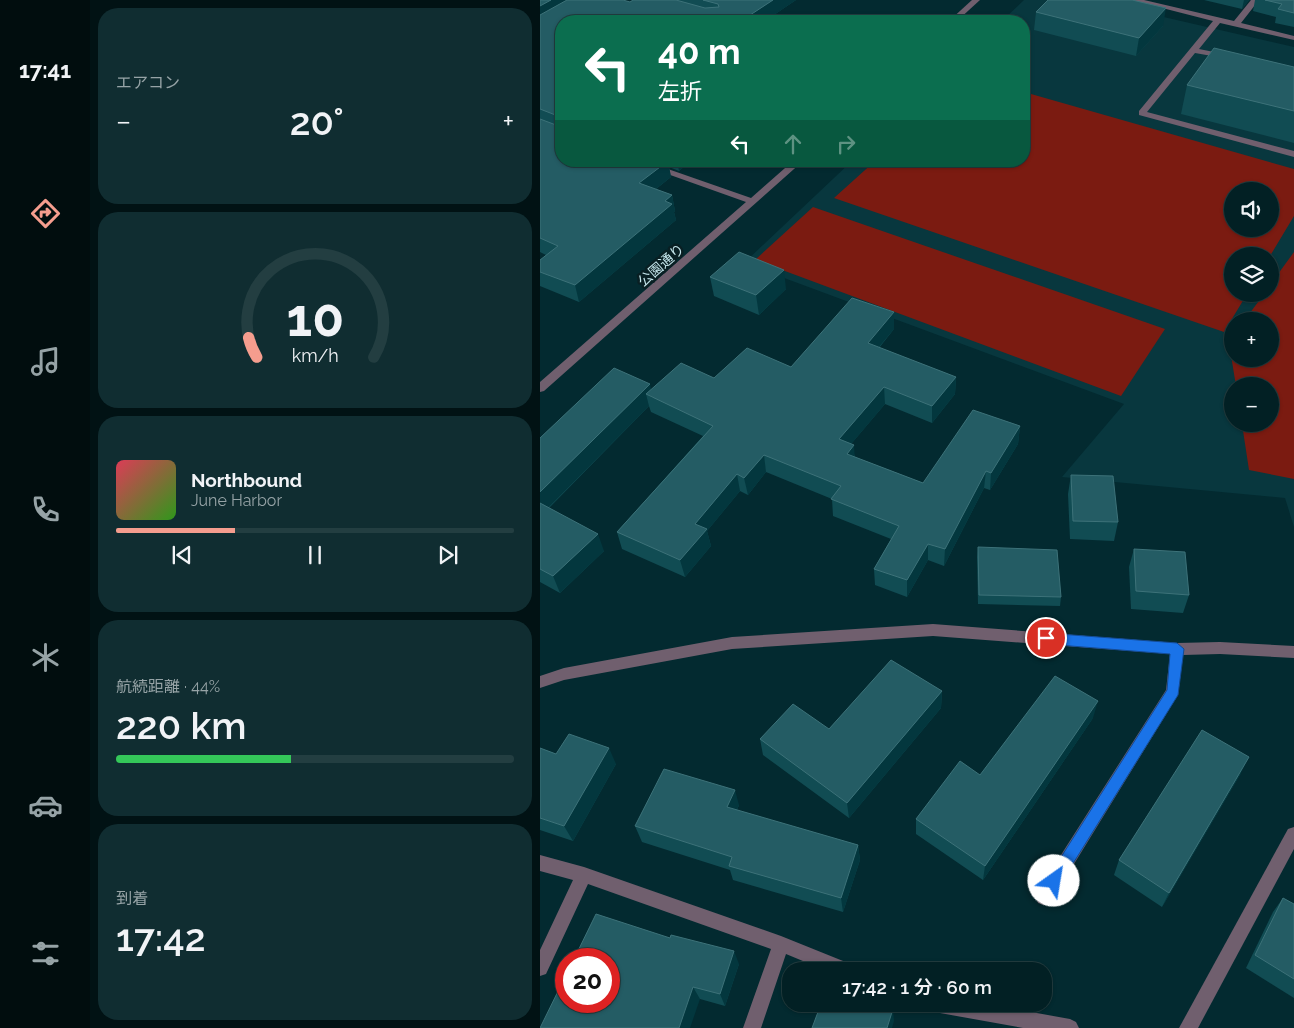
<!DOCTYPE html>
<html lang="ja">
<head>
<meta charset="utf-8">
<style>
	body { margin:0; font-family:Raleway,"Noto Sans JP",sans-serif; background:#102d31; color:#f1f3f6; height:100vh; display:flex; flex-direction:column; font-size:19px; white-space:nowrap }
	* { box-sizing:border-box; margin:0 }
	p { font-size:16px; color:#96a3a6 }
	.icon { flex:none; width:28px; height:28px; fill:none; stroke:currentColor; stroke-width:2; stroke-linecap:round; stroke-linejoin:round }
	.map { position:relative; flex:1; overflow:hidden }
	.sheet { display:flex; flex-direction:column; gap:8px; padding:8px; background:#011214; width:450px }
	.sheet>* { flex:none }
	.banner { position:absolute; left:15px; top:15px; width:475px; height:152px; border-radius:20px; box-shadow:0 1px 4px #0004,0 0 0 1px #233e41; background:#0b6e4f; color:#fff; overflow:hidden }
	.controls { position:absolute; left:684px; top:182px; display:grid; gap:10px }
	.controls a { display:grid; place-items:center; width:55px; height:55px; border-radius:50%; background:#022024; box-shadow:0 1px 4px #0004,0 0 0 1px #233e41; font-size:25px }
	.speed { position:absolute; left:15px; top:948px; display:flex; gap:10px; font-size:25px; font-weight:700; text-align:center }
	.speed>* { display:grid; place-content:center; width:65px; height:65px; border-radius:50%; background:#022024; box-shadow:0 1px 4px #0004,0 0 0 1px #233e41; line-height:1 }
	.speed .limit { border:8px solid #d22; background:#fff; color:#111 }
	.pin { position:absolute; display:grid; place-items:center; width:42px; height:42px; color:#fff; margin:-21px; border:2px solid #fff; border-radius:50%; box-shadow:0 1px 5px #0007 }
	.me { position:absolute; width:55px; margin:-28px; rotate:32deg; stroke-linejoin:round; filter:drop-shadow(0 0 4px #0008) }
	.turn { display:flex; align-items:center; gap:18px; height:105px; padding:0 20px; font-size:22px }
	.turn .icon { width:65px; height:65px; stroke-width:2.5 }
	.turn b { display:block; font-size:35px; line-height:42px }
	.lanes { display:flex; align-items:center; height:48px; padding:0 20px; background:#0003; justify-content:center; gap:25px; direction:ltr }
	.lanes .off { opacity:.35 }
	.big { font-size:38px; font-weight:600; line-height:1.1 }
	.sheet .card { flex:1; display:flex; flex-direction:column; justify-content:center; gap:8px; min-width:0; padding:0 18px; border-radius:20px; background:#102d31 }
	.sheet .dial { align-items:center; gap:0 }
	.dial svg { height:130px; overflow:visible; fill:none; stroke:#233e41; stroke-width:7; stroke-linecap:round; text-anchor:middle }
	.dial text { fill:#f1f3f6; stroke:none }
	.song { display:flex; align-items:center; gap:15px }
	.cover { width:60px; height:60px; border-radius:8px; background:linear-gradient(135deg,hsl(350 70% 55%),hsl(110 70% 35%)) }
	.played { height:5px; border-radius:2px; background:linear-gradient(90deg,#f59d8e 30%,#233e41 30%) }
	.keys { display:flex; justify-content:space-around; direction:ltr }
	.heat { display:flex; justify-content:space-between; align-items:center; font-size:28px; direction:ltr }
	.charge { height:8px; border-radius:4px; background:linear-gradient(90deg,#34c759 44%,#233e41 0) }
	.trip { position:absolute; left:242px; top:962px; width:270px; height:50px; border-radius:20px; background:#022024; box-shadow:0 1px 4px #0004,0 0 0 1px #233e41; font-weight:600; line-height:50px; text-align:center }
	main { display:flex; flex:1; min-height:0 }
	.tabs { display:flex; flex-direction:column; width:90px; justify-content:space-around; align-items:center; background:#010d0e; color:#96a3a6 }
	.tabs .icon { width:35px; height:35px }
	.tabs .active { color:#f59d8e }
	.tabs b { font-size:22px; color:#f1f3f6 }
	.map>svg:first-child { display:block }
	.built { fill:#08373e; fill-rule:evenodd }
	.green { fill:#7b1b11; fill-rule:evenodd }
	.lines { fill:none; stroke-linecap:round; stroke-linejoin:round }
	.minor { fill:#705f6e; fill-rule:evenodd }
	.wall { fill:#114c53 }
	.shaded-wall { fill:#03373e }
	.building { fill:#245c64; stroke:#3d7279 }
	.route { fill:#1a73e8; stroke:#114b97 }
	.labels { text-anchor:middle; stroke-width:5; stroke-linejoin:round; paint-order:stroke }
	.street-label { font-size:14px; fill:#c5e6ec; stroke:#091f23 }
</style>
</head>
<body>
<main>
<nav class="tabs">
<b>17:41</b>
<svg class="icon active" aria-label="directions" viewBox="0 0 24 24"><path d="M12 3l9 9-9 9-9-9zM9 14v-3h6M13 9l2 2-2 2"/></svg>
<svg class="icon" aria-label="music" viewBox="0 0 24 24"><path d="M9 18V5l10-2v13"/><circle cx="6" cy="18" r="3"/><circle cx="16" cy="16" r="3"/></svg>
<svg class="icon" aria-label="phone" viewBox="0 0 24 24"><path d="M5 4h4l2 5-3 2q2 4 5 5l2-3 5 2v4C11 20 4 13 5 4z"/></svg>
<svg class="icon" aria-label="climate" viewBox="0 0 24 24"><path d="M12 3v18M4 7l16 10M4 17L20 7"/></svg>
<svg class="icon" aria-label="car" viewBox="0 0 24 24"><path d="M5 17H2v-5l4-1 3-4h7l3 4 3 1v5h-3M9 17h6M6 11h13"/><circle cx="7" cy="17" r="2"/><circle cx="17" cy="17" r="2"/></svg>
<svg class="icon" aria-label="filters" viewBox="0 0 24 24"><path d="M4 7h16M4 17h16"/><circle cx="9" cy="7" r="2"/><circle cx="15" cy="17" r="2"/></svg>
</nav>
<section class="sheet">
<div class="card"><p>エアコン</p>
<div class="heat"><a>−</a><b class="big">20°</b><a>+</a></div>
</div>
<div class="card dial"><svg viewBox="0 0 100 80">
<path d="M14 69A42 42 0 1 1 86 69"/>
<path d="M14 69A42 42 0 0 1 9 57" stroke="#f59d8e"/>
<text x="50" y="56" font-size="32" font-weight="700">10</text>
<text x="50" y="72" font-size="11">km/h</text>
</svg></div>
<div class="card">
<div class="song"><i class="cover"></i><div><b>Northbound</b><p>June Harbor</p></div></div>
<div class="played"></div>
<div class="keys"><svg class="icon" aria-label="previous" viewBox="0 0 24 24"><path d="M18 5L8 12l10 7zM5 5v14"/></svg><svg class="icon" aria-label="pause" viewBox="0 0 24 24"><path d="M8 5v14M16 5v14"/></svg><svg class="icon" aria-label="next" viewBox="0 0 24 24"><path d="M6 5l10 7-10 7zM19 5v14"/></svg></div>
</div>
<div class="card"><p>航続距離 · 44%</p><b class="big">220 km</b><div class="charge"></div></div>
<div class="card"><p>到着</p><b class="big">17:42</b></div>
</section>
<div class="map">
<svg width="754" height="1028" viewBox="0 0 754 1028">
	<rect width="100%" height="100%" fill="#032a30"/>
	<path class="built" d="M484,0h66l204,47v480l-9,-29 -223,-21 62,-73 -380,-141 108,-102h172v-140h-22zM692,191h38v38h-38zM692,256h38v38h-38zM692,321h38v38h-38zM692,386h38v38h-38z"/>
	<g class="green">
		<path d="M484,92l270,77v47l-24,40h-38v38h15l-23,38 -390,-134 41,-37h149zM692,191h38v38h-38z"/>
		<polygon points="273,207 625,329 581,396 215,260"/>
		<polygon points="754,252 754,479 709,470 702,424 730,424 730,386 696,386 689,343 692,338 692,359 730,359 730,321 704,321 724,294 730,294 730,285"/>
	</g>
	<g class="lines">
		<g class="minor">
			<polygon points="432,0 440,0 417,21 409,21"/>
			<polygon points="591,0 604,0 694,21 711,0 719,0 701,23 754,36 754,40 680,23 659,49 689,55 689,59 655,53 607,112 754,151 754,157 599,115 599,111 673,21"/>
			<polygon points="91,161 105,161 211,198 253,161 263,161 4,391 0,392 0,382 206,202"/>
			<polygon points="393,624 637,643 680,642 754,646 754,658 680,654 643,655 638,695 510,903 504,905 498,903 496,897 498,891 626,690 630,654 393,636 192,649 24,680 0,688 0,676 24,668 192,637"/>
			<polygon points="754,827 754,849 658,1028 639,1028 748,829"/>
			<polygon points="0,855 44,867 241,936 313,965 315,971 287,971 246,954 221,1028 203,1028 231,949 48,884 6,974 0,976 0,950 33,880 0,871"/>
			<polygon points="391,1004 446,1004 530,1019 536,1022 539,1028 483,1028 400,1013 394,1010"/>
		</g>
	</g>
	<g class="wall">
		<polygon points="0,0 90,2 93,0 256,0 225,21 21,21 21,161 151,161 139,171 129,167 131,177 116,189 132,195 135,211 134,212 136,220 39,302 0,286 0,260 6,255 0,252"/>
		<polygon points="664,0 709,0 702,9"/>
		<polygon points="715,0 754,0 754,27 735,23 736,17 713,11"/>
		<polygon points="496,12 623,26 596,56 494,30"/>
		<polygon points="754,67 754,143 641,114 647,85"/>
		<polygon points="170,277 246,289 219,315 174,296"/>
		<polygon points="354,329 339,348 416,377 415,394 392,423 345,404 311,444 315,457 383,483 480,426 478,444 450,490 444,488 404,566 388,560 367,597 335,585 334,569 351,539 293,516 292,499 226,472 208,495 200,491 167,531 171,546 145,577 82,549 77,532 163,436 111,412 109,406 9,508 64,551 20,593 0,582 0,438 111,390 174,378 251,367"/>
		<polygon points="531,475 578,522 574,541 530,539 528,494"/>
		<polygon points="438,547 521,597 520,606 438,604 437,557"/>
		<polygon points="594,549 649,595 643,613 591,609 589,567"/>
		<polygon points="402,691 401,708 309,818 223,755 220,739 289,729"/>
		<polygon points="553,718 443,880 376,834 376,819"/>
		<polygon points="0,748 16,754 76,764 33,841 0,830"/>
		<polygon points="701,773 622,907 574,875 579,860"/>
		<polygon points="199,805 197,810 318,845 320,860 303,912 193,880 190,870 102,842 95,826"/>
		<polygon points="743,898 754,904 754,998 706,968 733,912"/>
		<polygon points="199,964 185,1006 160,999 0,1028"/>
	</g>
	<g class="shaded-wall">
		<polygon points="11,0 36,0 0,24 0,6"/>
		<polygon points="233,0 256,0 225,21 201,21"/>
		<polygon points="704,0 709,0 702,9"/>
		<polygon points="626,8 623,26 596,56 599,38"/>
		<polygon points="128,161 131,177 103,199 99,183"/>
		<polygon points="137,161 151,161 139,171"/>
		<polygon points="132,195 135,211 134,212 136,220 39,302 35,285 125,201"/>
		<polygon points="244,270 246,289 219,315 216,295"/>
		<polygon points="354,312 354,329 328,360 328,343"/>
		<polygon points="416,377 415,394 392,423 392,406"/>
		<polygon points="110,384 113,398 106,394 109,406 0,516 0,492"/>
		<polygon points="344,387 345,404 301,456 299,439"/>
		<polygon points="480,426 478,444 450,490 451,473"/>
		<polygon points="314,445 315,462 307,454"/>
		<polygon points="224,455 226,472 208,495 204,478"/>
		<polygon points="446,471 444,488 404,566 405,549"/>
		<polygon points="197,474 200,491 167,531 171,546 145,577 140,560 155,524"/>
		<polygon points="58,534 64,551 20,593 13,576"/>
		<polygon points="388,544 388,560 367,597 367,580"/>
		<polygon points="402,691 401,708 309,818 307,803"/>
		<polygon points="558,701 553,718 443,880 445,866"/>
		<polygon points="69,748 76,764 33,841 24,826"/>
		<polygon points="709,757 701,773 622,907 629,893"/>
		<polygon points="195,790 199,805 191,823 187,807"/>
		<polygon points="318,845 320,860 303,912 301,898"/>
		<polygon points="194,951 199,964 185,1006 180,994"/>
		<polygon points="153,987 160,999 150,1028 139,1028"/>
		<polygon points="353,1009 354,1021 352,1028 347,1028"/>
	</g>
	<g class="building">
		<polygon points="0,0 11,0 0,6"/>
		<polygon points="27,0 83,0 90,2 93,0 136,0 165,8 179,7 178,4 163,0 233,0 201,21 21,21 21,161 128,161 99,183 132,195 125,201 132,204 35,285 0,272 0,260 18,246 0,238 0,119 16,125 19,123 18,116 0,109 0,15"/>
		<polygon points="508,0 592,0 626,8 599,38 496,12"/>
		<polygon points="725,0 754,0 754,13 738,9 742,4"/>
		<polygon points="674,48 754,67 754,111 647,85"/>
		<polygon points="199,252 244,270 216,295 170,277"/>
		<polygon points="312,298 354,312 328,343 416,377 392,406 344,387 299,439 314,445 307,454 383,483 433,410 480,426 451,473 446,471 405,549 388,544 367,580 334,569 359,526 291,499 301,486 224,455 204,478 197,474 155,524 167,529 140,560 77,532 173,426 106,394 141,363 174,378 207,348 251,367"/>
		<polygon points="74,368 110,384 0,492 0,438"/>
		<polygon points="531,475 573,476 578,522 533,521"/>
		<polygon points="0,503 58,534 13,576 0,569"/>
		<polygon points="438,547 517,550 521,597 439,595"/>
		<polygon points="594,549 645,552 649,595 596,591"/>
		<polygon points="351,660 402,691 307,803 220,739 253,704 289,729"/>
		<polygon points="515,676 558,701 445,866 376,819 420,761 440,775"/>
		<polygon points="662,730 709,757 629,893 579,860"/>
		<polygon points="29,734 69,748 24,826 0,818 0,748 16,754"/>
		<polygon points="124,769 195,790 187,807 318,845 301,898 189,866 192,857 95,826"/>
		<polygon points="743,898 754,904 754,979 715,955"/>
		<polygon points="56,914 130,938 131,935 194,951 180,994 153,987 139,1028 0,1028 26,975 26,1001 69,1001 69,959 34,959"/>
		<polygon points="281,1004 338,1004 353,1009 347,1028 272,1028"/>
	</g>
	<polygon class="route" points="506,633 637,643 644,649 638,695 519,886 514,888 509,886 507,881 509,876 627,690 630,654 506,644 499,638"/>
	<g class="labels">
		<g class="street-label">
			<text transform="translate(121 265) rotate(-41)" y="5">公園通り</text>
		</g>
	</g>
</svg>
<div class="controls">
<a><svg class="icon" aria-label="sound" viewBox="0 0 24 24"><path d="M4 9h4l5-4v14l-5-4H4zM17 9q2 3 0 6"/></svg></a>
<a><svg class="icon" aria-label="layers" viewBox="0 0 24 24"><path d="M12 4l9 5-9 5-9-5zM3 14l9 5 9-5"/></svg></a>
<a>+</a>
<a>−</a>
</div>
<div class="speed"><div class="limit">20</div></div>
<div class="pin" style="left:506px;top:638px;background:#d93025"><svg class="icon" aria-label="arrive" viewBox="0 0 24 24"><path d="M6 21V4h12l-3 4 3 4H6"/></svg></div>
<svg class="me" style="left:514px;top:881px" viewBox="-20 -20 40 40"><circle r="19" fill="#fff"/><path d="M0-13L10 11 0 6-10 11z" fill="#1a73e8"/></svg>
<div class="trip">17:42 · 1 分 · 60 m</div>
<div class="banner">
<div class="turn"><svg class="icon" aria-label="left" viewBox="0 0 24 24"><path d="M17 20v-9H6M10 6l-5 5 5 5"/></svg><div><b>40 m</b>左折</div></div>
<div class="lanes"><svg class="icon" aria-label="left" viewBox="0 0 24 24"><path d="M17 20v-9H6M10 6l-5 5 5 5"/></svg><svg class="icon off" aria-label="ahead" viewBox="0 0 24 24"><path d="M12 20V5M6 11l6-6 6 6"/></svg><svg class="icon off" aria-label="right" viewBox="0 0 24 24"><path d="M7 20v-9h11M14 6l5 5-5 5"/></svg></div>
</div>
</div>
</main>
</body>
</html>
